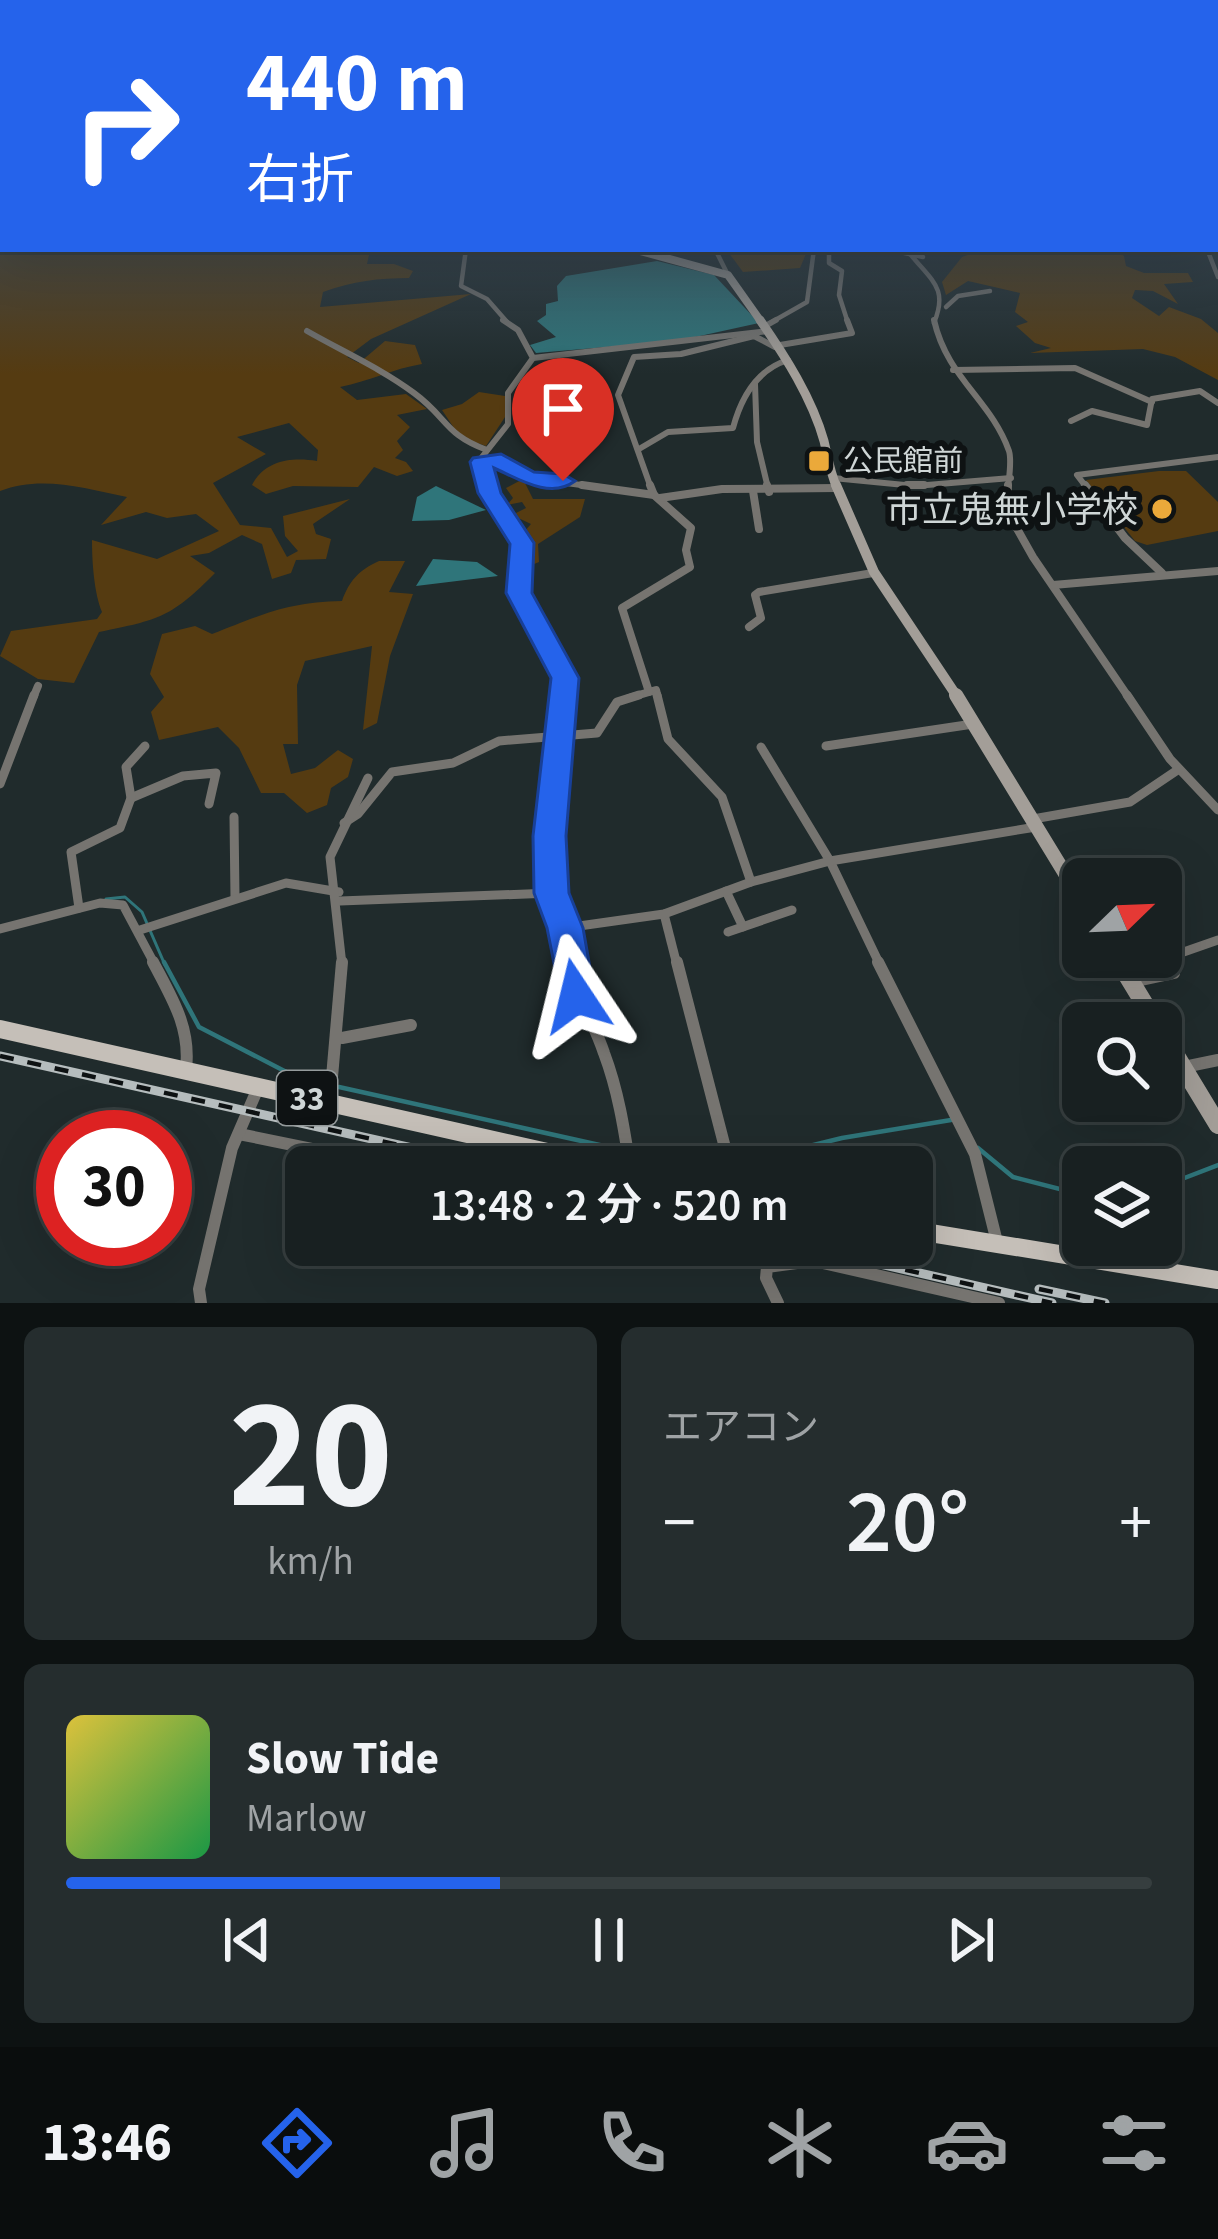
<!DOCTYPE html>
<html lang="ja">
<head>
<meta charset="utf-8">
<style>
	body { margin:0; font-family:"Source Sans 3","Noto Sans JP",sans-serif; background:#252d2e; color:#f1f3f6; height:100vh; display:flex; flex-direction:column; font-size:45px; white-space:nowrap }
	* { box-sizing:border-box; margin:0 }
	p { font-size:39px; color:#9fa3a5 }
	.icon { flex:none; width:66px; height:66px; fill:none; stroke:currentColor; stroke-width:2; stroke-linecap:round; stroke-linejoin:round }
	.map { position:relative; height:1303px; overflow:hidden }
	.details { display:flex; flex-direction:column; gap:24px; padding:24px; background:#0d1212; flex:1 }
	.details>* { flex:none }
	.banner { position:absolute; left:0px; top:0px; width:1218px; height:252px; box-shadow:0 12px 48px #0002,0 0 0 3px #363e3f; background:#2563eb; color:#fff; overflow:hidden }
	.needle { width:78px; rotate:67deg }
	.fabs { position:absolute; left:1062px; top:858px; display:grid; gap:24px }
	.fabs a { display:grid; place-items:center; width:120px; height:120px; border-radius:18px; background:#182021; box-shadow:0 12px 48px #0002,0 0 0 3px #363e3f; font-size:60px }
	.speed { position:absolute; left:36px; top:1110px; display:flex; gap:24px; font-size:60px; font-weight:700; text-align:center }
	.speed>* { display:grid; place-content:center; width:156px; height:156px; border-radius:50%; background:#182021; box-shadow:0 12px 48px #0002,0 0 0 3px #363e3f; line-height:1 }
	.speed .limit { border:18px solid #d22; background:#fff; color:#111 }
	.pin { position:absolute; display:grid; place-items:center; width:102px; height:102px; color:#fff; margin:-123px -51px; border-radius:50% 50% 50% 0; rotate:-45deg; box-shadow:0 0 12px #0007 }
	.pin .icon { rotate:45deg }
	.me { position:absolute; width:132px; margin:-66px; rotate:350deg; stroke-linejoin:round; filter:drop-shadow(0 0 9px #0008) }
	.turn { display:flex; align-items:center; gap:42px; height:252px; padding:0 48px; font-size:54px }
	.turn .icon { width:156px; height:156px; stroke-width:2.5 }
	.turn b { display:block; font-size:84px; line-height:102px }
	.big { font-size:90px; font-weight:600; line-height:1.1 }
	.details .tile { flex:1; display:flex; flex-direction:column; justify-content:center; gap:18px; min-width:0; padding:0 42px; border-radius:18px; background:#252d2e }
	.details .dial { align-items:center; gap:0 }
	.dial b { font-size:156px; line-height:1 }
	.song { display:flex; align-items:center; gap:36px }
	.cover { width:144px; height:144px; border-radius:18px; background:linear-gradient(135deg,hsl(50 70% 55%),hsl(140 70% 35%)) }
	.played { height:12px; border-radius:6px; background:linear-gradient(90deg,#2563eb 40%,#363e3f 40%) }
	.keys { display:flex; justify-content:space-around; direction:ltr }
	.heat { display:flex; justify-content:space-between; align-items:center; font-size:66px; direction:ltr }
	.details .tiles { flex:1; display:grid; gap:24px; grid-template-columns:1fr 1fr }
	.tile:last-child { grid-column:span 2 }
	.trip { position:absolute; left:285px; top:1146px; width:648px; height:120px; border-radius:18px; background:#182021; box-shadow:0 12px 48px #0002,0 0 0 3px #363e3f; font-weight:600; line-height:120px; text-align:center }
	.tabs { display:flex; height:192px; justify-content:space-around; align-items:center; background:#0a0d0d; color:#9fa3a5 }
	.tabs .icon { width:84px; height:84px }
	.tabs .on { color:#2563eb }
	.tabs b { font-size:54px; color:#f1f3f6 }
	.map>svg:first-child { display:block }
	.green { fill:#553b11 }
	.water { fill:#2f757a }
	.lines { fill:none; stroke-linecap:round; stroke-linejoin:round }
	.stream-far1 { stroke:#2f757a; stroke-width:3 }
	.stream { stroke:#2f757a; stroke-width:4.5 }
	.river { fill:#2f757a; fill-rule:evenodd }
	.street-far4 { stroke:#767470; stroke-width:4.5 }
	.street-far3 { stroke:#767470; stroke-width:6 }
	.street-far2 { stroke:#767470; stroke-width:8 }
	.street-far1 { stroke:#767470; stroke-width:9 }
	.street { stroke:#767470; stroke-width:12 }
	.secondary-far4 { stroke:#a39e98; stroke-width:8 }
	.secondary-far3 { stroke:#a39e98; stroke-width:9 }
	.secondary-far2 { stroke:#a39e98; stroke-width:10 }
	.secondary-far1 { stroke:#a39e98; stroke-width:14 }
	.secondary { stroke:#a39e98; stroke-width:18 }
	.primary { stroke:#c5bfb8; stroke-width:18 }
	.rail-casing { stroke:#b6bdbe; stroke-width:9 }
	.rail { stroke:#0e1213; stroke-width:4.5; stroke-dasharray:14; stroke-linecap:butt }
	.route { fill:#2563eb; stroke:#184099; stroke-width:3 }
	.poi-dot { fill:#eba93a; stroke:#0e1213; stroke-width:4.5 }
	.labels { text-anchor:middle; stroke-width:12; stroke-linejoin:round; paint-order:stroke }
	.far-poi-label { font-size:30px; fill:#cfd6d6; stroke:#0e1213; text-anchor:start }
	.shield { fill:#0e1213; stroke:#959b9c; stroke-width:3 }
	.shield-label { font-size:33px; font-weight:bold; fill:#cfd6d6 }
	.poi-label { font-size:36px; fill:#cfd6d6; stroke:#0e1213; text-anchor:end }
</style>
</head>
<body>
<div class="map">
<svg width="1218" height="1303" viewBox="0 0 1218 1303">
	<rect width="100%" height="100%" fill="#202b2c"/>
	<g class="green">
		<path d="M0,192l3,57h375l-9,6 -2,9h27l19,7 -4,7c-30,0 -56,3 -86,14l-3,15 151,-13 -100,45 -24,18 12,6 26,-22 30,4 7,19c-30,5 -52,17 -82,23l17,13 49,-6 21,15 -30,6 13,12 -13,14 6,9 -8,8 11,4 7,9 -16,5 -23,-9 -16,20 -65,-1 -27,8 -14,-9c13,-25 40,-28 65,-24l1,-11 -29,-27 -52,14 29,17 -53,29 27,42 31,3 16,29 11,-6 -13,-15 -2,-20 67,-17 -37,25 3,10 15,5 -5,20 -30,1 -5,13 -19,6 -10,-35 -20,-9 -33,18 -19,3 25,17c-43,44 -56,47 -116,59l-25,51 -36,-4 -38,-23 11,-25 86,-12 5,-7c-8,-19 -10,-51 -10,-72l65,19 62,-28 -23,-17 -29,4 -21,-6 -45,13 26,-28c-43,-9 -86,-22 -127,-6z"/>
		<polygon points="726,249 808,249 800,268 743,272"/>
		<polygon points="985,249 1114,249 1124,256 1126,266 1144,273 1188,273 1193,282 1164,284 1178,304 1153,291 1135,290 1132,298 1159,316 1169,307 1201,319 1218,333 1218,380 1175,357 1143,349 1030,353 1051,348 1035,343 1016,326 1028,322 1015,312 1020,293 968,281 946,295 942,282 962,257"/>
		<polygon points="479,392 505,396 507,414 486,446 460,437 442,410 462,404"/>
		<polygon points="1159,471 1186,471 1218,502 1218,531 1147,545 1135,541 1086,480"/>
		<polygon points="523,479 533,499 585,499 580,517 538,544 539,562 527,567 524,532 531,524 512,515 526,508 522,502 507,505 513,498 506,488"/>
		<path d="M379,561h26l-16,31 24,2 -23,62 -13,67 -14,7 9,-84 -67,15 -8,24 1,59h-15l8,30 24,-6 23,-18 15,9 -5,18 -17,11 -4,17 -20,8 -23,-20h-23l-22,-45 -21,-21 -59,13 -8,-28 13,-15 -14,-23 12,-40 33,-8 17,8c49,-19 75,-32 130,-33 7,-20 17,-31 37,-40z"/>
	</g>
	<g class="water">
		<polygon points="657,261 714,275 759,323 677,341 536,353 530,345 556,337 537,321 546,315 546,304 558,301 557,286 566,276"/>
		<polygon points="436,486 486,510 449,520 412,521 417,497"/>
		<polygon points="433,559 477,562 498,576 416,586"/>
	</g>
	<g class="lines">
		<polyline class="stream-far1" points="106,899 125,897 142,912 165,965"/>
		<g class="stream">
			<polyline points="164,962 199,1027 298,1078 329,1085"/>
			<polyline points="339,1087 622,1150"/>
			<polyline points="978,1148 1013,1177 1083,1195"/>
			<polyline points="632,1152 692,1166 723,1166"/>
			<polyline points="732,1165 842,1138 951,1120"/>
			<polyline points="1161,1187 1218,1165"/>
		</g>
		<polygon class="river" points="1215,233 1218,234 1218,242 1215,241"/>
		<g class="street-far4">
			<polyline points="466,249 461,286 487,299 508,323"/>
			<polyline points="506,249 635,252"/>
			<polyline points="715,249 728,275"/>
			<polyline points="829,249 829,263 842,271 839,295 848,323"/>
			<polyline points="886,249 923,257"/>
			<polyline points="1207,249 1218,277"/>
			<path d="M911,255c22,27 37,34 23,68"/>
			<polyline points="946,307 958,296 990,291"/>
			<polyline points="770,323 807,302 814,249"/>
		</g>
		<g class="street-far3">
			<path d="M934,320c13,58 57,80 75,131 3,10 0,26 -1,37"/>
			<polyline points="767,325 776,320"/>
			<path d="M307,331c35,20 75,38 107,62 34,25 30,41 73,57"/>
			<polyline points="780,345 852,333 847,320"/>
			<polyline points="533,358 769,331"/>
			<polyline points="953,370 1075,368 1152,402"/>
			<polyline points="755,384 757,442 768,488"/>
			<polyline points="1071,421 1092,411 1147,425 1152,399 1200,391 1218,403"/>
			<path d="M639,449l29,-17 65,-4c8,-30 23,-58 55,-68"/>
			<polyline points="481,462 511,463 528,478 604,488"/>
			<polyline points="833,478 915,486 1011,478"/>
			<polyline points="488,488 482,457 508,424 508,393 533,358 518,330 503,320"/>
			<polyline points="651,488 618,395 634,357 681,354 754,336 775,347"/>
			<polyline points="809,488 837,488"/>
			<polyline points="1087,488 1077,475 1218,457"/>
		</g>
		<g class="street-far2">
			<polyline points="486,485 522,543 519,593 565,678 563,698"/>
			<polyline points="582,485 654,495"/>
			<polyline points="650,485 654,495 691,528 686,550 690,567 622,608 649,692 656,690 658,698"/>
			<polyline points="767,485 769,492"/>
			<polyline points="907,485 924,485"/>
			<polyline points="1008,485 1007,511 1033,557 1129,698"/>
			<polyline points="1085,485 1125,538 1162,573"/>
			<polyline points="753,491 759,529"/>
			<polyline points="660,498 722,489 837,488"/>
			<polyline points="1053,585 1218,571"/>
			<polyline points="749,627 761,618 755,595 759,592 873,573"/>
			<polyline points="33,698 38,686"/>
			<polyline points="629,698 649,692"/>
		</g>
		<g class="street-far1">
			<path d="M563,695c-5,59 -23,141 -12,198 5,24 16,45 20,72"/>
			<polyline points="657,695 668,739 722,797 751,882"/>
			<polyline points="1127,695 1170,759 1218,810"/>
			<polyline points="826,746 973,724"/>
			<polyline points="761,747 830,861 880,965"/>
			<polyline points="0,784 34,695"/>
			<polyline points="131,798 183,776 216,773 209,804"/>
			<polyline points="234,817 235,898"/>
			<polyline points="1033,819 1130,802 1179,769"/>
			<polyline points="344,823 358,814 392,772 453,763 499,741 597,733 617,702 639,695"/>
			<polyline points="726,891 743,927"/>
			<polyline points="340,901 551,893"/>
			<polyline points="79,908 71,852 120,828 131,798 126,767 145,746"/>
			<polyline points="664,914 677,965"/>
			<polyline points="565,928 664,914 751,882 830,861 1036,827"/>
			<polyline points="0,929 100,903 123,905 155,965"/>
			<polyline points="140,930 286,883 339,892"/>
			<polyline points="728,932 792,910"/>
			<polyline points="342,965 330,857 368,778"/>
			<polyline points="1174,965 1175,955 1218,940"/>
		</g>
		<g class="street">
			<path d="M153,962c19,36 38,66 33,107"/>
			<path d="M571,962c5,35 22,58 33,91 14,37 20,75 26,114"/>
			<polyline points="677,962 730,1167"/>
			<polyline points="878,962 975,1154 997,1242"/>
			<polyline points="1132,982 1174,973 1175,962"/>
			<polyline points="342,1038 411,1025"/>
			<polyline points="1184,1067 1218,1060"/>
			<polyline points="330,1100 342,962"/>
			<polyline points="239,1134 400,1167"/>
			<polyline points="744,1245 999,1303"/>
			<polyline points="201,1303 199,1289 232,1148 258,1088"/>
			<polyline points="778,1303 766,1278 767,1267 812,1261"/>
		</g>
		<polyline class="secondary-far4" points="633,249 728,275 762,323"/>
		<path class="secondary-far3" d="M760,320c25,36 52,78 64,121 4,17 6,31 13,47"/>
		<polyline class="secondary-far2" points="836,485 874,572 958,698"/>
		<g class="secondary-far1">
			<polyline points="956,695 1083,903"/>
			<polyline points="1116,957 1121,965"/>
		</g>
		<g class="secondary">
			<polyline points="1119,962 1156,1023"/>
			<polyline points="1161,1031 1218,1125"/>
		</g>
		<g class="primary">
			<polyline points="0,1029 614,1167"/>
			<polyline points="912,1230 1218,1280"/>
		</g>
		<defs>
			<g id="rail">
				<polyline points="0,1056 497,1167"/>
				<polyline points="796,1245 1052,1303"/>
				<polyline points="1039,1289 1105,1303"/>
			</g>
		</defs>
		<use href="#rail" class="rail-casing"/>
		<use href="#rail" class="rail"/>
	</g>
	<linearGradient id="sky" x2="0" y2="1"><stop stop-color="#121818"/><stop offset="0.51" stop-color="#3c4a56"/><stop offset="1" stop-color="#3c4a56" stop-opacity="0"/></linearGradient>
	<rect width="1218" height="374" fill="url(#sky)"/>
	<path class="route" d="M501,454l33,18 29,2 12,7c-25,19 -58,-3 -81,-13l7,25 33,50 -2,50 47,85 -13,158 3,57 14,35 12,68 -6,13 -13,5 -13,-5 -16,-81 -13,-35 -1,-57 18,-158 -45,-85 4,-49 -32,-51 -8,-31 3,-4z"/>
	<g class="poi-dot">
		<rect x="807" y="449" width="24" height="24" rx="6"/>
		<circle cx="1162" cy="509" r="12"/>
	</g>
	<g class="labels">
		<g class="far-poi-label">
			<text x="843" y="471">公民館前</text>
		</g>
		<rect class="shield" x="277" y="1071" width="60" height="54" rx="9"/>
		<g class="shield-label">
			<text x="307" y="1110">33</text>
		</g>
		<g class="poi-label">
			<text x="1138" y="522">市立鬼無小学校</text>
		</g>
	</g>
</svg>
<div class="fabs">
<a><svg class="needle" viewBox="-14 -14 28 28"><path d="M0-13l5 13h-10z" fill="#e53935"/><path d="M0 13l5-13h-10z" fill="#9fa3a5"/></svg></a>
<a><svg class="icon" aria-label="search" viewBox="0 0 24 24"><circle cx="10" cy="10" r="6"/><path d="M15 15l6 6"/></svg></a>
<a><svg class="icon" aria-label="layers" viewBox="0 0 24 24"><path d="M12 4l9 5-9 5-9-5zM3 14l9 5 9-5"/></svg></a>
</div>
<div class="speed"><div class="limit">30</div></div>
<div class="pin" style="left:563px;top:481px;background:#d93025"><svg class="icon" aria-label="arrive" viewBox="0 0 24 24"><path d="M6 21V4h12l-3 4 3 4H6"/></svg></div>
<svg class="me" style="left:576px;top:996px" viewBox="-20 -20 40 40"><path d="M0-17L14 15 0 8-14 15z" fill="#2563eb" stroke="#fff" stroke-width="4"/></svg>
<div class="trip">13:48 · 2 分 · 520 m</div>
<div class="banner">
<div class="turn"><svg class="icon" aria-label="right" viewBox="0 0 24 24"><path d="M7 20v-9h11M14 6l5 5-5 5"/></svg><div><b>440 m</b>右折</div></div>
</div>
</div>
<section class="details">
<div class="tiles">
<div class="tile dial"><b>20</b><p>km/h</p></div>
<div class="tile"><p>エアコン</p>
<div class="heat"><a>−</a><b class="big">20°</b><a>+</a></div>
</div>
<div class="tile">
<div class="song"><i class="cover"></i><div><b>Slow Tide</b><p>Marlow</p></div></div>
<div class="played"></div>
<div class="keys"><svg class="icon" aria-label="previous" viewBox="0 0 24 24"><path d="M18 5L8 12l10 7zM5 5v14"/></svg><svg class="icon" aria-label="pause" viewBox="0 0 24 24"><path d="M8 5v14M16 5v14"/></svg><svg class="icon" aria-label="next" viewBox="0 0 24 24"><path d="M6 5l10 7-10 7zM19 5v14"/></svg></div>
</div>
</div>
</section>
<nav class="tabs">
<b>13:46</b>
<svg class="icon on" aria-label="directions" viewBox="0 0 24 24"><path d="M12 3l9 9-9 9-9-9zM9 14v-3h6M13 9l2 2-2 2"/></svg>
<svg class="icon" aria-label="music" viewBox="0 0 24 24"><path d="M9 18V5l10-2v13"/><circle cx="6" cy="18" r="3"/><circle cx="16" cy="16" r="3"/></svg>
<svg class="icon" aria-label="phone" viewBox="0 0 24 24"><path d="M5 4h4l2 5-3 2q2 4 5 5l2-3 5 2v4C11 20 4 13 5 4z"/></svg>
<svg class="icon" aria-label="climate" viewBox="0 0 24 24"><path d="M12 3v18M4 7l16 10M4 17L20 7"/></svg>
<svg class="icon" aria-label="car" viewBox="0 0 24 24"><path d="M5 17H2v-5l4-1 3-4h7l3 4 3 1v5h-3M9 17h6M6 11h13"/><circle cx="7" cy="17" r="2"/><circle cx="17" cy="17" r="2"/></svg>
<svg class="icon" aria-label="filters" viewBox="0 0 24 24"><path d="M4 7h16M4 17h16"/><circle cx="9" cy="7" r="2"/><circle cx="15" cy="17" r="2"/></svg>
</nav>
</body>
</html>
